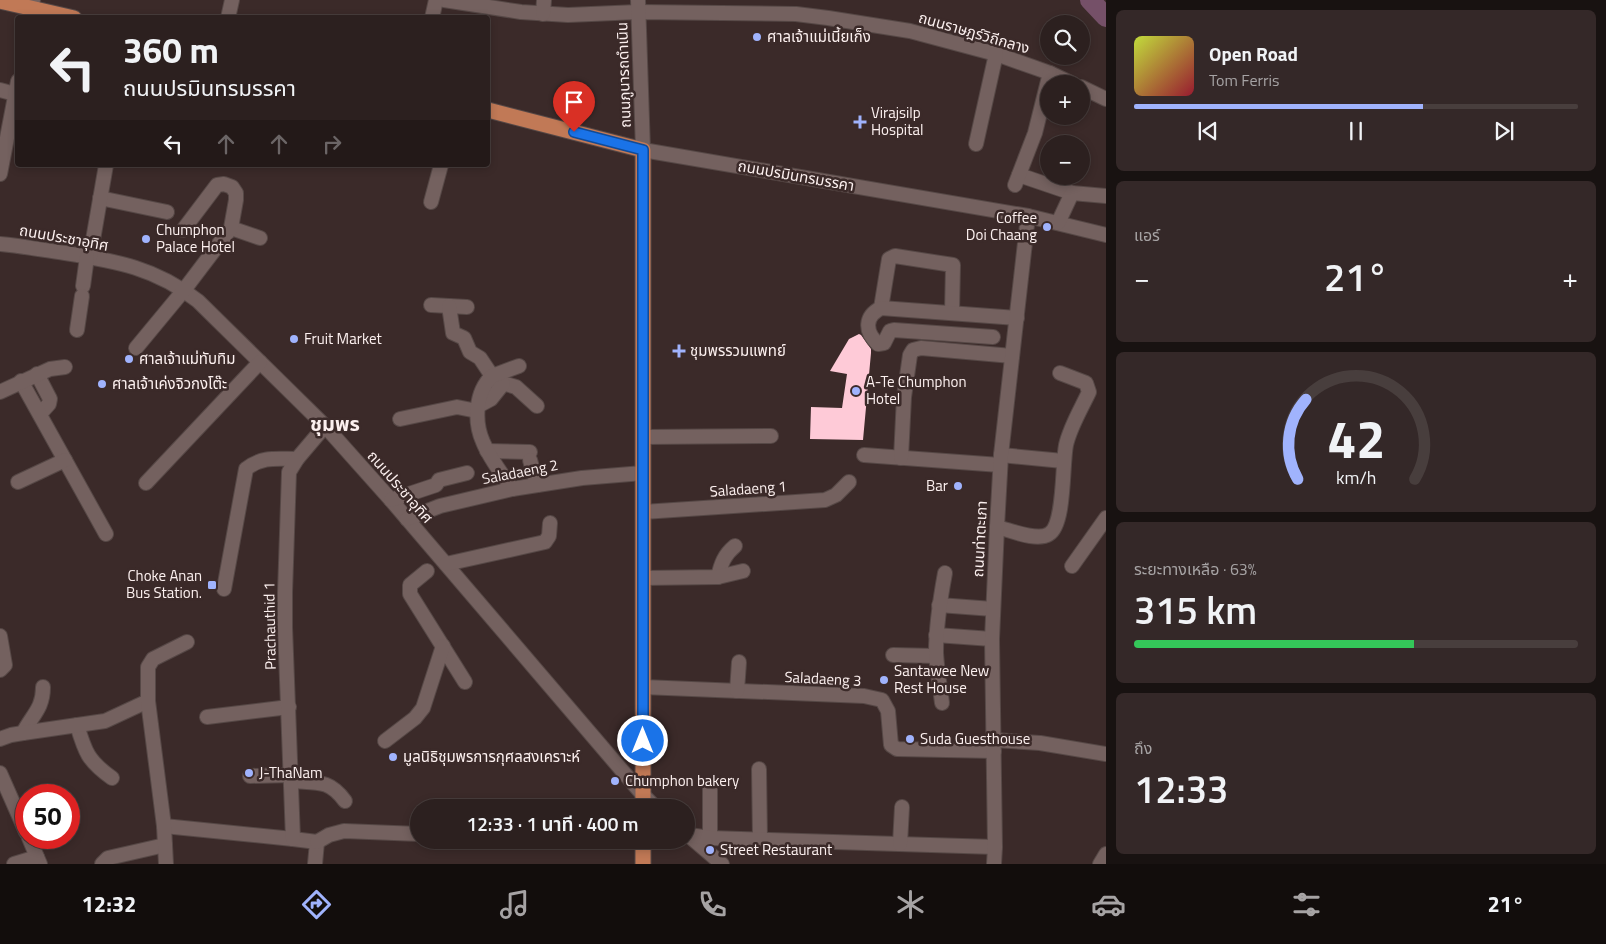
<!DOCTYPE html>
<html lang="th">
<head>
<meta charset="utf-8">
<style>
	body { margin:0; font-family:"Titillium Web","Noto Sans Thai",sans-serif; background:#342828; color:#f1f3f6; height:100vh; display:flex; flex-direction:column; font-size:19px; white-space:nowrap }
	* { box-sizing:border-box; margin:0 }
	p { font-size:16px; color:#a6a3a4 }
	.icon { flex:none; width:28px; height:28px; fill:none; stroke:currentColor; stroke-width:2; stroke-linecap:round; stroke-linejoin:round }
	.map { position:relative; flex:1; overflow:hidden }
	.details { display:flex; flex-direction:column; gap:10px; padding:10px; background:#181211; width:500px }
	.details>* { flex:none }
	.guide { position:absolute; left:15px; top:15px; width:475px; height:152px; border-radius:5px; box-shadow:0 2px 8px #0003,0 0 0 1px #483e3d; background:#2c201f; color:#f1f3f6; overflow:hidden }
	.fabs { position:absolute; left:1040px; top:15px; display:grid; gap:10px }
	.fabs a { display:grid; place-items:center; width:50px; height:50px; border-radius:50%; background:#2c201f; box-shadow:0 2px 8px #0003,0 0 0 1px #483e3d; font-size:25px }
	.speed { position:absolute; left:15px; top:784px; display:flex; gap:10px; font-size:25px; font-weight:700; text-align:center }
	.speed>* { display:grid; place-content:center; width:65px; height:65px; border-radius:50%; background:#2c201f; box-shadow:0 2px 8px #0003,0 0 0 1px #483e3d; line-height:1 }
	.speed .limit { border:8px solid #d22; background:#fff; color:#111 }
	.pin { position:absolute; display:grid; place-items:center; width:42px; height:42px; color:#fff; margin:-51px -21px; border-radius:50% 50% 50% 0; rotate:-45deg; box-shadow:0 0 5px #0007 }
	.pin .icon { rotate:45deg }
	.me { position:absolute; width:55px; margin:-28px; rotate:0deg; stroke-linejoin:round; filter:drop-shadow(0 0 4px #0008) }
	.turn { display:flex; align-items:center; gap:18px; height:105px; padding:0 25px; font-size:22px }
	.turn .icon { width:65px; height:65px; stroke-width:2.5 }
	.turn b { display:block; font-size:35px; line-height:42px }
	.lanes { display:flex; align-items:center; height:48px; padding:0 25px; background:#0003; justify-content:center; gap:25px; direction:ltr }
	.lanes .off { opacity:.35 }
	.big { font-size:38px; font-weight:600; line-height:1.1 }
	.details .card { flex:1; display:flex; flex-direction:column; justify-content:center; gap:8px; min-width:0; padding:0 18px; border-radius:8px; background:#342828 }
	.details .dial { align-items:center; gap:0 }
	.dial svg { height:130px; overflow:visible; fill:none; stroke:#483e3d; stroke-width:7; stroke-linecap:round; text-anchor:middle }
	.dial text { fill:#f1f3f6; stroke:none }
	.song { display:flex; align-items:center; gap:15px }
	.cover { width:60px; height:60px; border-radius:8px; background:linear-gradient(135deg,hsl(70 70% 55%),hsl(350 70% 35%)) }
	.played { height:5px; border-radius:2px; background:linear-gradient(90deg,#a0b3fd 65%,#483e3d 65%) }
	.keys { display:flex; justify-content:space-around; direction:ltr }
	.heat { display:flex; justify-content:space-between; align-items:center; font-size:28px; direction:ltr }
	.charge { height:8px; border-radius:4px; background:linear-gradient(90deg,#34c759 63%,#483e3d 0) }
	.trip { position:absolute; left:410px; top:799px; width:285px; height:50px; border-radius:25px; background:#2c201f; box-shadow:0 2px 8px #0003,0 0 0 1px #483e3d; font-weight:600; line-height:50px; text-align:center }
	.dock { display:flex; height:80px; justify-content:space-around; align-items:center; background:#120d0c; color:#a6a3a4 }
	.dock .icon { width:35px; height:35px }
	.dock .current { color:#a0b3fd }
	.dock b { font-size:22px; color:#f1f3f6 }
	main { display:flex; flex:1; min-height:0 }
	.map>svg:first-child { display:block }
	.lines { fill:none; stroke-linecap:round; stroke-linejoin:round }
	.river { stroke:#755068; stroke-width:20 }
	.building { fill:#fecad7 }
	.minor-casing { stroke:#564846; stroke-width:16 }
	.major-casing { stroke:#564846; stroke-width:17 }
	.minor { stroke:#74615f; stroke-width:14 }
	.major { stroke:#c17956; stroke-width:15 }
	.route-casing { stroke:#114b97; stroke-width:12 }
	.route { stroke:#1a73e8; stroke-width:9 }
	.poi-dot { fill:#a0b3fd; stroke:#3b2a29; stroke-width:2 }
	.labels { text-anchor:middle; stroke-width:5; stroke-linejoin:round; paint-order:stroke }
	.street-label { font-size:15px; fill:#fcf0ef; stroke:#3b2a29 }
	.poi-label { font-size:15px; fill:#fcf0ef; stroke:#3b2a29; text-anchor:start }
	.district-label { font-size:20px; font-weight:bold; fill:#fcf0ef; stroke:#3b2a29 }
</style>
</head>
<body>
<main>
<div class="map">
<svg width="1106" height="864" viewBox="0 0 1106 864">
	<rect width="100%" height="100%" fill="#3b2a29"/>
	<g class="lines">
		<polyline class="river" points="1090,0 1106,17"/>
	</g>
	<polygon class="building" points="859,334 861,335 871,349 871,353 863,440 810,439 811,407 842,408 847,374 830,371 849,339"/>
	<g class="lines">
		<defs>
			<g id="minor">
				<polyline points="444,0 521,12 568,15 638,12 796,14 828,18 910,31 996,54 1050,73 1073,84"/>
				<polyline points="638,0 643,150 1028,216 1106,235"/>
				<polyline points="543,14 544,0"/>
				<polyline points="29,18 33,0"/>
				<polyline points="228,18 232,0"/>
				<polyline points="432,18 436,0"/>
				<polyline points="1081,87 1106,99"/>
				<polyline points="0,90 15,94"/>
				<polyline points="976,144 996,54"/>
				<polyline points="0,174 18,81"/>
				<polyline points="1019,175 1072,193"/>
				<polyline points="1015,185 1035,133 1050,73"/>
				<polyline points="100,198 167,212"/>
				<polyline points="431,202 441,165"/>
				<polyline points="1058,223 1072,193 1106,196"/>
				<polyline points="231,228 260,238"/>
				<path d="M0,244c22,2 43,6 65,9 51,8 91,15 133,48l127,125 66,74 252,295 13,13"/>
				<polyline points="90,257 106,165"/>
				<polyline points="83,286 87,257"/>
				<polyline points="431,305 467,307"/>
				<polyline points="449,306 453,333 464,338 470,352 480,358 492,376"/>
				<polyline points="881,308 889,259 895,256 953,265 952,313"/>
				<polyline points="77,330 82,296"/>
				<path d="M993,337l-99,-7 -4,1 -6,12 -6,1c-14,-13 -13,-28 3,-36l136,10"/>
				<polyline points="136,348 184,290 231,228 236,200 236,193 232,187 224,184 217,185 183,230"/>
				<polyline points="37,374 50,399 49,404 40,414"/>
				<polyline points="489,379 516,387 537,406"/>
				<polyline points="21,381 106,534"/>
				<polyline points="0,392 50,369 65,367"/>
				<polyline points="478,406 491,399 503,384"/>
				<polyline points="400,419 457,407 477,411"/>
				<polyline points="643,437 771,436"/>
				<polyline points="487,451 530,452"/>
				<polyline points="864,455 1000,465"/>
				<polyline points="1001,455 1063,461"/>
				<polyline points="901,458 904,397 910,355 913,350 921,348 1012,356"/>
				<polyline points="530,460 537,485"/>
				<polyline points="18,482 65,460"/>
				<polyline points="146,483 260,362"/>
				<path d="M512,489c-10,-15 -22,-30 -29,-47 -9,-20 -8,-50 9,-66l27,-10"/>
				<polyline points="391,500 436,485 439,480 467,473"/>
				<polyline points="643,512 825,500 836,495 849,482"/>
				<polyline points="407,519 440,506 512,489 582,478 643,473"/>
				<path d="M997,527c13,3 40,15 52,7 16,-9 13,-69 17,-89 4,-18 15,-36 23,-53l-3,-9 -26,-10"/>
				<polyline points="446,564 545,542 549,536 550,523"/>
				<polyline points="1072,566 1106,518"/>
				<polyline points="427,571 410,585 410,594 465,682"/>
				<path d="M718,577c3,-13 6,-22 17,-31"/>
				<polyline points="643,578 718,577 743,571"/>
				<path d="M224,589l22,-120c16,-13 31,-10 51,-10"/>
				<polyline points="939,605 993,609"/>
				<polyline points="936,635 992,639"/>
				<polyline points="0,636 5,665 0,670"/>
				<polyline points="893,655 936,656"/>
				<polyline points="643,687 864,696 882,700 888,711 891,745 897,749 994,751"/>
				<polyline points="737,691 739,662"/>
				<path d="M942,703c-2,-16 -5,-33 -6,-50 0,-27 4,-53 9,-80"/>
				<polyline points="207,717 289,707"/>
				<path d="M77,725c8,27 11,36 35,53"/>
				<path d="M23,733c9,-18 20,-24 20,-46"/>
				<polyline points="0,739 11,735 23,733 105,721 148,701"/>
				<polyline points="994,740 1040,743 1106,754"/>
				<polyline points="385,741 415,718 423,708 443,646"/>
				<polyline points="759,769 760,840"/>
				<polyline points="0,773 26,832"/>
				<polyline points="250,776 291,775"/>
				<path d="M291,781c26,2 38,-2 54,20"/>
				<polyline points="710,788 710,838"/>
				<polyline points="164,826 293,839 317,842 315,864"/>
				<polyline points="688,835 722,864"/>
				<polyline points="689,835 710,838 995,847"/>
				<polyline points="29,838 40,864"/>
				<polyline points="293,839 285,627 285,593 289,472 297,459 325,426"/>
				<polyline points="317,842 329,835 344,831 419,834"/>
				<polyline points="900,844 902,807"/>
				<polyline points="14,864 37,857"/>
				<polyline points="102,864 108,858 165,845"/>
				<polyline points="166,864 164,826 148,701 148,667 153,659 187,642"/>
				<polyline points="994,864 995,847 992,639 997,527 1001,455 1028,216"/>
				<polyline points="1100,864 1106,854"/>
			</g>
			<g id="major">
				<polyline points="0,1 74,18"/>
				<polyline points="488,110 643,150 643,808"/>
				<polyline points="643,864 643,840"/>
			</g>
		</defs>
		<use href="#minor" class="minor-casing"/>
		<use href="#major" class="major-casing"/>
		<use href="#minor" class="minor"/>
		<use href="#major" class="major"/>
	</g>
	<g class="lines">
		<defs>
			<polyline id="route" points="574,132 643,150 643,741"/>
		</defs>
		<use href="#route" class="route-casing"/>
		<use href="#route" class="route"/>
	</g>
	<g class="poi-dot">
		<circle cx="757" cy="37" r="5"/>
		<path d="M857.5 114.5h5v5h5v5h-5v5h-5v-5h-5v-5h5z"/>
		<circle cx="1047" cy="227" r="5"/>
		<circle cx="146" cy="239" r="5"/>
		<circle cx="294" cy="339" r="5"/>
		<path d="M676.5 343.5h5v5h5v5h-5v5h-5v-5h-5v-5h5z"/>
		<circle cx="129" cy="359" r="5"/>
		<circle cx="102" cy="384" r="5"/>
		<circle cx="856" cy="391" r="5"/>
		<circle cx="958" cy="486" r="5"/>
		<rect x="207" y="580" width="10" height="10" rx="2.5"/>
		<circle cx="884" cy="680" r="5"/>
		<circle cx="910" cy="739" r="5"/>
		<circle cx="393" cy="757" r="5"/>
		<circle cx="249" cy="773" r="5"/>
		<circle cx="615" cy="781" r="5"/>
		<circle cx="710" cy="850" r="5"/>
	</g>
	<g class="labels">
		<g class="street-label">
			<text transform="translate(974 33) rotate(16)" y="5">ถนนราษฎร์วิถีกลาง</text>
			<text transform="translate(624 75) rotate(-92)" y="5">ถนนภูนารถดำเนิน</text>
			<text transform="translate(796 176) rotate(10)" y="5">ถนนปรมินทรมรรคา</text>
			<text transform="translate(64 238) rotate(10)" y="5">ถนนประชาอุทิศ</text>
			<text transform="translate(520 472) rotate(-11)" y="5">Saladaeng 2</text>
			<text transform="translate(400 487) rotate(49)" y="5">ถนนประชาอุทิศ</text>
			<text transform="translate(748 489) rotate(-4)" y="5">Saladaeng 1</text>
			<text transform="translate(980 539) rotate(-87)" y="5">ถนนท่าตะเภา</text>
			<text transform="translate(270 626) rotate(-91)" y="5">Prachauthid 1</text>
			<text transform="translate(823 679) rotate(3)" y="5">Saladaeng 3</text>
		</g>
		<g class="poi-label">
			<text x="767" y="42">ศาลเจ้าแม่เนี้ยเก็ง</text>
			<text x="871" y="118">Virajsilp<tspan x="871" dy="17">Hospital</tspan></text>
			<text x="1037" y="223" text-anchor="end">Coffee<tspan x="1037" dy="17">Doi Chaang</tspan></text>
			<text x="156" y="235">Chumphon<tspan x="156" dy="17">Palace Hotel</tspan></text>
			<text x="304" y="344">Fruit Market</text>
			<text x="690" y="356">ชุมพรรวมแพทย์</text>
			<text x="139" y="364">ศาลเจ้าแม่ทับทิม</text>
			<text x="866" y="387">A-Te Chumphon<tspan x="866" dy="17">Hotel</tspan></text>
			<text x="112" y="389">ศาลเจ้าเค่งจิวกงโต๊ะ</text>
			<text x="948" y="491" text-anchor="end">Bar</text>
			<text x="202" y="581" text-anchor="end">Choke Anan<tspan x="202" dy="17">Bus Station.</tspan></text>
			<text x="894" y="676">Santawee New<tspan x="894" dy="17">Rest House</tspan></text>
			<text x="920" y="744">Suda Guesthouse</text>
			<text x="403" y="762">มูลนิธิชุมพรการกุศลสงเคราะห์</text>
			<text x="259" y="778">J-ThaNam</text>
			<text x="625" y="786">Chumphon bakery</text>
			<text x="720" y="855">Street Restaurant</text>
		</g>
		<g class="district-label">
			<text x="335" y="431">ชุมพร</text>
		</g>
	</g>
</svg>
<div class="fabs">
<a><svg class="icon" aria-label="search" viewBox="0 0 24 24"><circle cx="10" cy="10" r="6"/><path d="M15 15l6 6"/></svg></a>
<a>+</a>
<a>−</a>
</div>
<div class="speed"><div class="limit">50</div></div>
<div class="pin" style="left:574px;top:132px;background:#d93025"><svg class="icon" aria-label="arrive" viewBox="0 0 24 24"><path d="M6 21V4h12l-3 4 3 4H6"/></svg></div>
<svg class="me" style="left:643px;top:741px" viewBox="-20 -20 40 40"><circle r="17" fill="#1a73e8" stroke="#fff" stroke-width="3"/><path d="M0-11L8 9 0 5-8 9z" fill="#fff"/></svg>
<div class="trip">12:33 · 1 นาที · 400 m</div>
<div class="guide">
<div class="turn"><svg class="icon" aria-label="left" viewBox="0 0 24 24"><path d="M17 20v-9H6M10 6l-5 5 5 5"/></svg><div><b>360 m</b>ถนนปรมินทรมรรคา</div></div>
<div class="lanes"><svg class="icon" aria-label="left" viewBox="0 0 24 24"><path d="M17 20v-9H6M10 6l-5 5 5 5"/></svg><svg class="icon off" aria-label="ahead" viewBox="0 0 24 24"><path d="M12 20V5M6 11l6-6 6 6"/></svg><svg class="icon off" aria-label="ahead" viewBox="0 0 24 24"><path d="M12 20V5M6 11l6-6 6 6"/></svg><svg class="icon off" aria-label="right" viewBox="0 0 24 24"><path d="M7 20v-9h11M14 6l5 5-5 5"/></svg></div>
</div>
</div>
<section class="details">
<div class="card">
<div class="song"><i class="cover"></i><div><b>Open Road</b><p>Tom Ferris</p></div></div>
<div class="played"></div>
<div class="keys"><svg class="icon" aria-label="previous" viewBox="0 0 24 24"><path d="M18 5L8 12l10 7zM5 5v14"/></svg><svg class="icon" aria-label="pause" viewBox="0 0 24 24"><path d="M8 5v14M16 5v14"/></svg><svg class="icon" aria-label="next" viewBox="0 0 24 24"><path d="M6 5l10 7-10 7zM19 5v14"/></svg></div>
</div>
<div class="card"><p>แอร์</p>
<div class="heat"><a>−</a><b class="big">21°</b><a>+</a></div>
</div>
<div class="card dial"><svg viewBox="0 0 100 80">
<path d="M14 69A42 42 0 1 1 86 69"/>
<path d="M14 69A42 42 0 0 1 19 20" stroke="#a0b3fd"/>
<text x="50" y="56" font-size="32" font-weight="700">42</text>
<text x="50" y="72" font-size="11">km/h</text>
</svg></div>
<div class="card"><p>ระยะทางเหลือ · 63%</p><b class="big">315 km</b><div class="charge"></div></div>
<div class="card"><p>ถึง</p><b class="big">12:33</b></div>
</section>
</main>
<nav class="dock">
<b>12:32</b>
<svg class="icon current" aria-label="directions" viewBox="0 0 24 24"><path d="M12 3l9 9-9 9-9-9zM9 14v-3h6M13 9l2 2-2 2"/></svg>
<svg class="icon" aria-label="music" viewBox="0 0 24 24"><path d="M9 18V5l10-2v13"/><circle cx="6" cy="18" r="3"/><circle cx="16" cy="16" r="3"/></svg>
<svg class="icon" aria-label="phone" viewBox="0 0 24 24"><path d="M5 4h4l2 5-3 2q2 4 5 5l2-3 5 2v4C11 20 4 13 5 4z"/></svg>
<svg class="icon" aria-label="climate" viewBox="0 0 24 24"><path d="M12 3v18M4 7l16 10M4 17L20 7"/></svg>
<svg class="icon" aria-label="car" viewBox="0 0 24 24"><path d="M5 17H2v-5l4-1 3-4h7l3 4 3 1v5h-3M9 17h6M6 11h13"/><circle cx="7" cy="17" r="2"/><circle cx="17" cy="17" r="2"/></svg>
<svg class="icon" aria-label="filters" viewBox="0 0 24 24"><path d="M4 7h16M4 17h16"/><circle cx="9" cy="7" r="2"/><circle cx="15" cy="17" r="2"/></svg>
<b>21°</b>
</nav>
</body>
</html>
